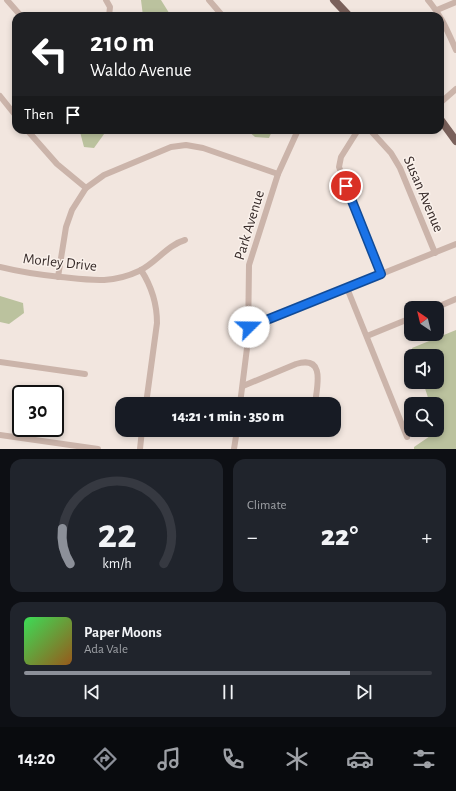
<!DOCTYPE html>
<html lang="en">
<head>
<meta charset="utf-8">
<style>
	body { margin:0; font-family:"Alegreya Sans",sans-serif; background:#20242c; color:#f1f3f6; height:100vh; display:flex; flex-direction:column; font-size:15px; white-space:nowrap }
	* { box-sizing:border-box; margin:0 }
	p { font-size:13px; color:#9ea1a6 }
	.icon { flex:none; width:22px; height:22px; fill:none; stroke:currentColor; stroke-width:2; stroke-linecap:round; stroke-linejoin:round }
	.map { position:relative; height:449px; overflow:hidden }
	.panel { display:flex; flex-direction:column; gap:10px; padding:10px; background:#0d0f14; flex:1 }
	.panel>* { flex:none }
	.banner { position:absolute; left:12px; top:12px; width:432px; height:122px; border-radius:12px; box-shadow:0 2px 6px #0003; background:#202124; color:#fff; overflow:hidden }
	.needle { width:26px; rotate:325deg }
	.controls { position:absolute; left:404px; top:301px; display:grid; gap:8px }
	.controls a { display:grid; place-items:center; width:40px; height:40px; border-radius:8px; background:#171b24; box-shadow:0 2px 6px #0003; font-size:20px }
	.speed { position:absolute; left:12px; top:385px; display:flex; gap:8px; font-size:20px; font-weight:700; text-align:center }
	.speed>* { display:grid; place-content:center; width:52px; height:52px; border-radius:50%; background:#171b24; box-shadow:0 2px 6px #0003; line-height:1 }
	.speed .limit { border:2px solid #111; border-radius:6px; background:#fff; color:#111 }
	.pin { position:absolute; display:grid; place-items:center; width:34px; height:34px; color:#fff; margin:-17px; border:2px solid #fff; border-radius:50%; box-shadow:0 1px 4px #0007 }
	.me { position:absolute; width:44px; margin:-22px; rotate:68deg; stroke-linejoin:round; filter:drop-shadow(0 0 3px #0008) }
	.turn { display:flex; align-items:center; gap:14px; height:84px; padding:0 12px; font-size:18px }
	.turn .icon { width:52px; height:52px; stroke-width:2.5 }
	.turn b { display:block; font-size:28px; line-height:34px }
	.then { display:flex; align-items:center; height:38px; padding:0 12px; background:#0003; gap:8px; font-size:15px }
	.big { font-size:30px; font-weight:800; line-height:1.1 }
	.panel .tile { flex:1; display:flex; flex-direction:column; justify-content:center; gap:6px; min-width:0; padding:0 14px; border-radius:12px; background:#20242c }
	.panel .dial { align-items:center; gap:0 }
	.dial svg { height:104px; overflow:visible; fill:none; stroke:#363941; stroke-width:7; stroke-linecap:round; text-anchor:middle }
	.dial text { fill:#f1f3f6; stroke:none }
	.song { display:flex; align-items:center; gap:12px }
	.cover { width:48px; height:48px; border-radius:6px; background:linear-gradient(135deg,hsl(130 70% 55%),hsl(30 70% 35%)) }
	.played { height:4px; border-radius:2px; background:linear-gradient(90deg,#8c9099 80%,#363941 80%) }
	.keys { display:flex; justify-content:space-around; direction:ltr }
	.heat { display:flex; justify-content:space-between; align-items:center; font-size:22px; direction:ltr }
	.panel .tiles { flex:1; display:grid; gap:10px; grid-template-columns:1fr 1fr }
	.tile:last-child { grid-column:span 2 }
	.trip { position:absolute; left:115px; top:397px; width:226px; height:40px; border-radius:12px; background:#171b24; box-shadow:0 2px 6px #0003; font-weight:800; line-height:40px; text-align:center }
	.dock { display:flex; height:64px; justify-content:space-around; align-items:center; background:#090b0e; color:#9ea1a6 }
	.dock .icon { width:28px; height:28px }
	.dock .selected { color:#8c9099 }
	.dock b { font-size:18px; color:#f1f3f6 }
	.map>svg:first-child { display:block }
	.green { fill:#bbc29e }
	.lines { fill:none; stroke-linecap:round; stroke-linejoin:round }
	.minor { stroke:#cbb4aa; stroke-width:6 }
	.major { stroke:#7a615b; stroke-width:8 }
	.route-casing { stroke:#114b97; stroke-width:10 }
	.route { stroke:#1a73e8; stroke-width:7 }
	.labels { text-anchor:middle; stroke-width:3; stroke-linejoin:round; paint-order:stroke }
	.street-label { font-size:15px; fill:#382c2a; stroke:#faf1eb }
</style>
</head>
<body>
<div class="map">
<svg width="456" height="449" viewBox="0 0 456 449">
	<rect width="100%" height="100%" fill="#f2e6df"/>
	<g class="green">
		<polygon points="141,0 161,0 171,16 143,16"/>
		<polygon points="82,130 107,130 94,148 84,147 80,132"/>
		<polygon points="247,130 271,130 272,131 269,138 255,137"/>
		<polygon points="0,296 23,303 24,313 9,324 0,322"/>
		<polygon points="456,330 456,449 414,449 414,447 439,430 437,425 437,404 430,404 423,382 437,382 437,356 415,356 412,348"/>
	</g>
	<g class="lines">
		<g class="minor">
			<polyline points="7,0 21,16"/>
			<polyline points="106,0 110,7 109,16"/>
			<polyline points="209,0 221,14"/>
			<path d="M428,0c13,15 20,32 28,50"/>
			<polyline points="437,10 456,2"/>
			<polyline points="0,96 16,116"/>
			<polyline points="440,103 456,89"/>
			<polyline points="27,130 57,164 86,188"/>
			<polyline points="358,130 341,157 339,167 381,274"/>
			<polyline points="370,130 391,153 400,168 435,253"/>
			<path d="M0,267c20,5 40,8 61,10 29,3 51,7 78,-6 17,-8 28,-26 46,-31"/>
			<path d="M141,270c11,17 16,33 16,53l-11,81"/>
			<polyline points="58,277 66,227 72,210 86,188 104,175 171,147 186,145 203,148 278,174"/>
			<polyline points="347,288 407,437"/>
			<polyline points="435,308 456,299"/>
			<polyline points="249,327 456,244"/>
			<polyline points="367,336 411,318"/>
			<polyline points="0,362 85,374"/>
			<path d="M243,386l53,-22c30,-9 21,22 19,40"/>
			<polyline points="240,404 248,340 249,265 278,174 298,130"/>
			<polyline points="316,430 317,432"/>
			<polyline points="0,435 98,449"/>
			<polyline points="140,449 142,430"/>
			<polyline points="234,449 237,430"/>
		</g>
		<g class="major">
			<polyline points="334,0 349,16"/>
			<polyline points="440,119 456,141"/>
		</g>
	</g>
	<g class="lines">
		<defs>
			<polyline id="route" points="249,327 381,274 346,186"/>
		</defs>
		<use href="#route" class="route-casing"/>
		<use href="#route" class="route"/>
	</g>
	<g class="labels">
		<g class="street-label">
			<text transform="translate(424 194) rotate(67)" y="5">Susan Avenue</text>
			<text transform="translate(249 225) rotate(-73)" y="5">Park Avenue</text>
			<text transform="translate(60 262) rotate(6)" y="5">Morley Drive</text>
		</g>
	</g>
</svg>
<div class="controls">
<a><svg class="needle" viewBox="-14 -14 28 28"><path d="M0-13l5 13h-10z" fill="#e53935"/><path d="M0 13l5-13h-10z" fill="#9ea1a6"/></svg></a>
<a><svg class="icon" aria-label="sound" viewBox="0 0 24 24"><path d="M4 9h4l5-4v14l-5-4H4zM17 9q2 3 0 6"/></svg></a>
<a><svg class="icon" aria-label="search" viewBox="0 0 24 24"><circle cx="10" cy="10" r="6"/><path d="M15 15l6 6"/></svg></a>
</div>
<div class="speed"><div class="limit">30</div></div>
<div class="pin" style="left:346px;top:186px;background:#d93025"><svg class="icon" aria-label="arrive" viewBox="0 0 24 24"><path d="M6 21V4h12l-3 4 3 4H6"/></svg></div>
<svg class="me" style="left:249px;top:327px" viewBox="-20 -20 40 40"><circle r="19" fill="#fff"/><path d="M0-13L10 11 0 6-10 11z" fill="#1a73e8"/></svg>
<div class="trip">14:21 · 1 min · 350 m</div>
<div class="banner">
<div class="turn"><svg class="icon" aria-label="left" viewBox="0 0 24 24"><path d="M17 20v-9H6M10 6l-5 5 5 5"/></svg><div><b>210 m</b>Waldo Avenue</div></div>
<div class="then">Then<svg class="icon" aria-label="arrive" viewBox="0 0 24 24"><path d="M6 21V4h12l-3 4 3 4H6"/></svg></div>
</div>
</div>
<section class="panel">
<div class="tiles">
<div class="tile dial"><svg viewBox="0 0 100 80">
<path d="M14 69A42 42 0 1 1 86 69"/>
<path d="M14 69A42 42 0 0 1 8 42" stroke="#8c9099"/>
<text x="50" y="56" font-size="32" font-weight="700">22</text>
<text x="50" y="72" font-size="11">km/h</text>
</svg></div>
<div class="tile"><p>Climate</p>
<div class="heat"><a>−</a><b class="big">22°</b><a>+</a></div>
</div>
<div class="tile">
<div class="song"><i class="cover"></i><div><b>Paper Moons</b><p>Ada Vale</p></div></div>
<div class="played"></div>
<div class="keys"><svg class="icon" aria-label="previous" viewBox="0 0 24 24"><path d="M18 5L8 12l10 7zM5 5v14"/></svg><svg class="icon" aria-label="pause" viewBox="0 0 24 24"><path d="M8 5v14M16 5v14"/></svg><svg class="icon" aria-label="next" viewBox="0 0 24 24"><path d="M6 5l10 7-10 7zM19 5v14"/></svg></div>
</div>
</div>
</section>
<nav class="dock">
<b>14:20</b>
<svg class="icon selected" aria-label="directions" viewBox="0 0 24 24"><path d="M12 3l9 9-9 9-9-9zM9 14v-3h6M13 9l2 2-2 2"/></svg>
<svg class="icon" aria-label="music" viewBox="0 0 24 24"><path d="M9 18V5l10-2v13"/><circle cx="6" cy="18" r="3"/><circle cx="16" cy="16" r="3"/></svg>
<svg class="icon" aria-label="phone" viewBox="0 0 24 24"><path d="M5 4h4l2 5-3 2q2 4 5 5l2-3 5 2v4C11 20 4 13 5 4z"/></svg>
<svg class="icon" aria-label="climate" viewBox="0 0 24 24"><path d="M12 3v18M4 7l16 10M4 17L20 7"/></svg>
<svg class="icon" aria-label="car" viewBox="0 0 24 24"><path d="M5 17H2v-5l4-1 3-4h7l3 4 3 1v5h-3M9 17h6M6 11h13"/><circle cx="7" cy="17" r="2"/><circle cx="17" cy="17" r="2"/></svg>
<svg class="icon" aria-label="filters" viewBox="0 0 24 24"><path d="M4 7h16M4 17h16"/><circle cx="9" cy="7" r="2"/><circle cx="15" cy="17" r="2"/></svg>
</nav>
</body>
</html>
